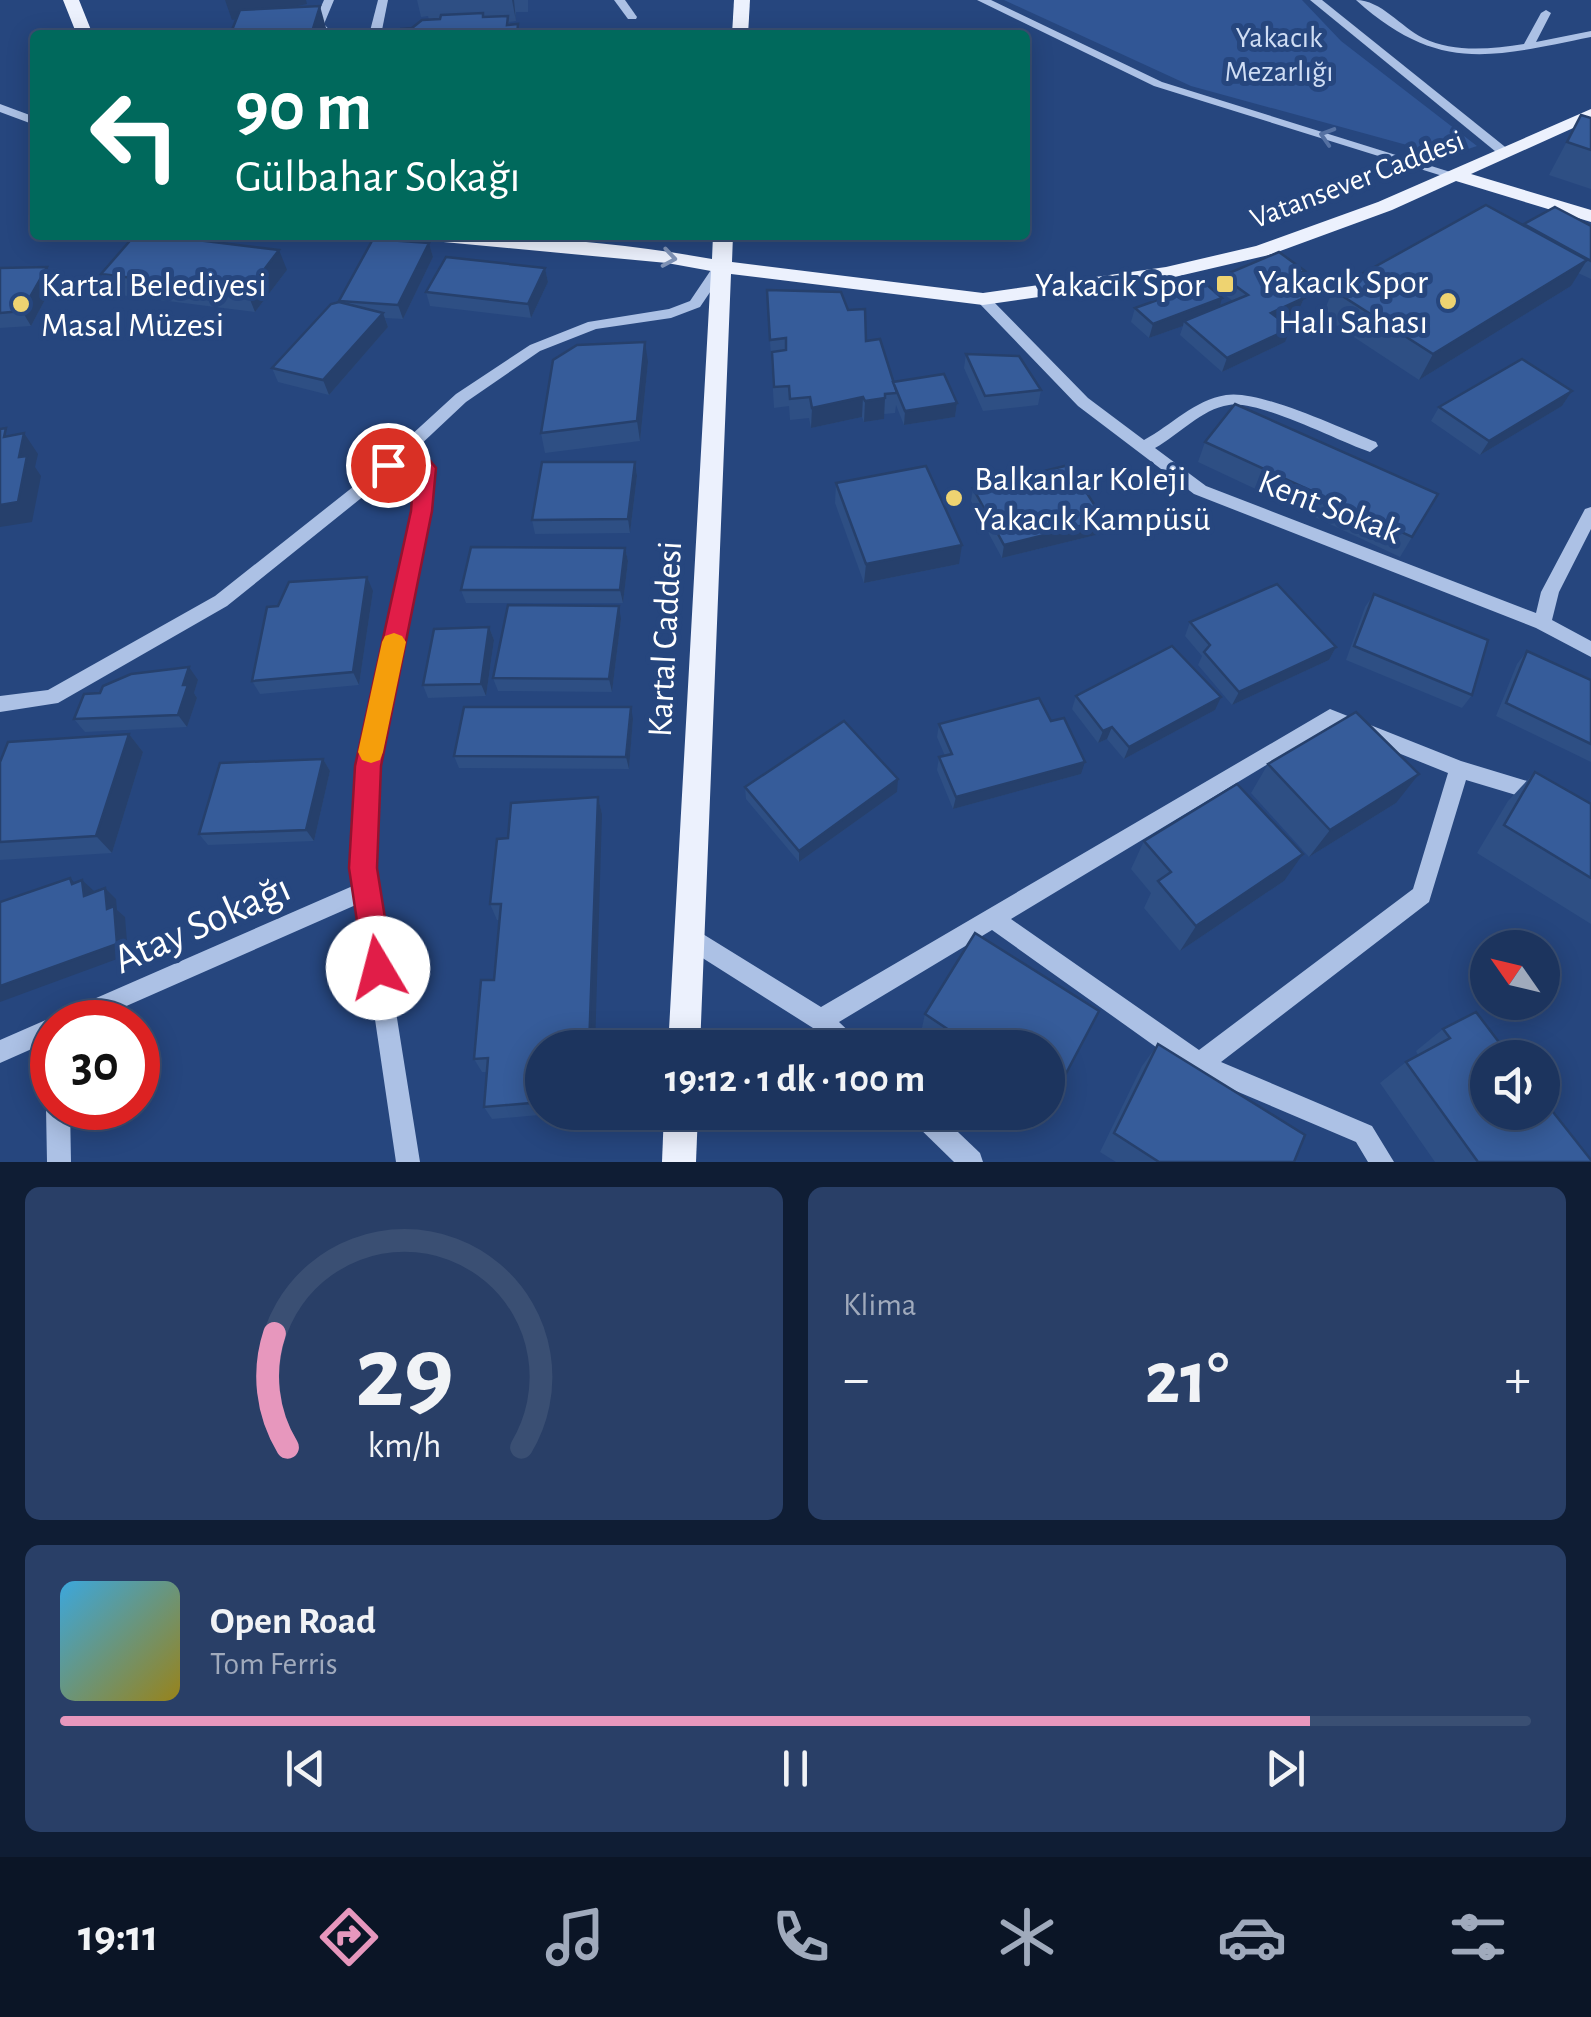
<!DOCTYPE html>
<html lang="tr">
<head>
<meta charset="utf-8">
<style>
	body { margin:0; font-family:"Alegreya Sans",sans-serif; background:#293f67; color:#f1f3f6; height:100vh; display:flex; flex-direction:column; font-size:38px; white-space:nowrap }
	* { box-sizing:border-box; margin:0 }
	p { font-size:32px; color:#a0aabc }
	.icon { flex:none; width:55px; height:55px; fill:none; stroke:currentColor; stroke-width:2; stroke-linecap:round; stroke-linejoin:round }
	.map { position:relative; height:1162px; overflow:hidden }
	.details { display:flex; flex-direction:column; gap:25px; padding:25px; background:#0f1d34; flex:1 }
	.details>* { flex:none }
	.guide { position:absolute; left:30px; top:30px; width:1000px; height:210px; border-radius:10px; box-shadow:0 5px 25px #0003,0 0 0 2px #3a4f73; background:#00695c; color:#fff; overflow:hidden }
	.needle { width:65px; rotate:304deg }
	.fabs { position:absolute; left:1470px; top:930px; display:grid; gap:20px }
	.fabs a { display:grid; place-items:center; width:90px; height:90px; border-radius:50%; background:#1c345e; box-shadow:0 5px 25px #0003,0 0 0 2px #3a4f73; font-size:50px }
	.speed { position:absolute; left:30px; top:1000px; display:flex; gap:20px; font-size:50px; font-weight:700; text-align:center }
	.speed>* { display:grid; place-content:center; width:130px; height:130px; border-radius:50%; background:#1c345e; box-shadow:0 5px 25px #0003,0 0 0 2px #3a4f73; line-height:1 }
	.speed .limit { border:15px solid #d22; background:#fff; color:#111 }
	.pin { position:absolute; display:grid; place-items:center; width:85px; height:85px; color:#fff; margin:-42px; border:5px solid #fff; border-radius:50%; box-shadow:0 2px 10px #0007 }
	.me { position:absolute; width:110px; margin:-55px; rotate:352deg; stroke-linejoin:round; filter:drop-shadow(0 0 8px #0008) }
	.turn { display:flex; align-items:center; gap:35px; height:210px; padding:0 40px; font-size:45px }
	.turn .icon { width:130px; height:130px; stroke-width:2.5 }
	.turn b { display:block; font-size:70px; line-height:85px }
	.big { font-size:75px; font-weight:600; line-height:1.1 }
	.details .widget { flex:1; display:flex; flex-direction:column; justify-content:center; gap:15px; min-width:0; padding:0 35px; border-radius:15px; background:#293f67 }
	.details .dial { align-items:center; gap:0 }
	.dial svg { height:260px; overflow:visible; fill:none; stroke:#3a4f73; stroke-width:7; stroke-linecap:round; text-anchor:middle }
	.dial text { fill:#f1f3f6; stroke:none }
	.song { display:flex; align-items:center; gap:30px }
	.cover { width:120px; height:120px; border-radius:15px; background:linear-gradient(135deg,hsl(200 70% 55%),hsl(50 70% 35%)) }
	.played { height:10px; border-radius:5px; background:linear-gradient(90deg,#e797bd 85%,#3a4f73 85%) }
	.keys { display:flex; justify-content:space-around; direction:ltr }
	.heat { display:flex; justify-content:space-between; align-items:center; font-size:55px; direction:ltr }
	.details .tiles { flex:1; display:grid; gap:25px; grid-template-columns:1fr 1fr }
	.widget:last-child { grid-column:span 2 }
	.trip { position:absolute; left:525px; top:1030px; width:540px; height:100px; border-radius:50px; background:#1c345e; box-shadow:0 5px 25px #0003,0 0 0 2px #3a4f73; font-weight:600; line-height:100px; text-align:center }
	.tab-bar { display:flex; height:160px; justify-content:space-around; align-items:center; background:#0b1526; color:#a0aabc }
	.tab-bar .icon { width:70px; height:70px }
	.tab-bar .on { color:#e797bd }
	.tab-bar b { font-size:45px; color:#f1f3f6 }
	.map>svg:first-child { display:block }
	.green { fill:#315695 }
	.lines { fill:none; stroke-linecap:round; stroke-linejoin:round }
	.minor { fill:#acc1e5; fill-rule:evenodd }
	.major { fill:#ecf1fd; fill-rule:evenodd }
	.wall { fill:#2e4f84 }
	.shaded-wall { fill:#26406c }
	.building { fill:#365c9a; stroke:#26406c; stroke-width:2.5 }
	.oneway { stroke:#5571a2 }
	.oneway2 { stroke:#7f93b7 }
	.route { fill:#e11d48; stroke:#92132f; stroke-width:2.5 }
	.slow { fill:#f59e0b }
	.poi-dot { fill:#eed371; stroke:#26467e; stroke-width:4 }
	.labels { text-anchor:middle; stroke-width:10; stroke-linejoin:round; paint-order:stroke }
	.far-park-label { font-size:30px; fill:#cfddf4; stroke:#26467e }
	.far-street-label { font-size:30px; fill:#fff; stroke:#26467e }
	.poi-label { font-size:35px; fill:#fff; stroke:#26467e; text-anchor:end }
	.street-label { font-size:35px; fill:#fff; stroke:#26467e }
	.near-street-label { font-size:42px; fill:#fff; stroke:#26467e }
</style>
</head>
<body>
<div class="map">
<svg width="1591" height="1162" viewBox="0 0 1591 1162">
	<rect width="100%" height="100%" fill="#26467e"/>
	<polygon class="green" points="1004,0 1302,0 1341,41 1477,146 1447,156 1191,86"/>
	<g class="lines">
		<g class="minor">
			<polygon points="324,0 334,0 324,24 334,35 322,35 313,24"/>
			<polygon points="378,0 388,0 381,35 369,35"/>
			<polygon points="614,0 625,0 637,17 636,19 628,19"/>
			<polygon points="977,0 991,0 1162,82 1460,175 1449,178 1154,86"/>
			<polygon points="1310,0 1322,0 1509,150 1509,156 1501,156"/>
			<path d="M1356,0c25,0 45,27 67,38 31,15 68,11 101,6l17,-31 5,-3 5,3 -15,29 55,-11v6c-99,20 -153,37 -235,-37z"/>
			<polygon points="0,104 35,117 35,125 0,112"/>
			<polygon points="720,263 727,267 700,307 671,318 596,329 540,351 466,402 417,448 433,468 429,511 378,766 373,868 420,1162 396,1162 358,904 90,1022 52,1022 52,1040 0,1063 0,1040 355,885 353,868 358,766 413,511 417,469 407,457 375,487 227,606 58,703 0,712 0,696 48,690 215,596 363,479 456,394 530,345 588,322 669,309 690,301 715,264"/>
			<path d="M983,295l5,1 100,102 56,42c28,-15 50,-40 82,-45 33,-6 116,34 150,47l2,4 -8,6c-33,-11 -110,-52 -141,-47 -28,4 -50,30 -74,43l51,38 330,127 5,-21 44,-83 6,-2v22l-32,63 -7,28 39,21v16l-55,-29 -342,-134 -116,-88 -100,-104v-6z"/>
			<path d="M1330,709l131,52 89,27 3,6 -3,6 -7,3 -77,-23 -37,122 -208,160 151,64 22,36h-26l-12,-20 -165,-70 -199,-142 -153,92 19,18 3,8h-28l-20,-20 -131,-83 -3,-7 3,-7 8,-3 8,3 123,76zM1331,726l117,47 -35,116 -214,161 -188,-131z"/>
			<polygon points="52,1098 52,1108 70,1108 71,1162 47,1162 46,1108"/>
			<polygon points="907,1112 937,1112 980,1153 983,1162 954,1162 911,1120"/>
		</g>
		<g class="major">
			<polygon points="63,0 79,0 93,35 77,35"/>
			<polygon points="734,0 750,0 748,35 732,35"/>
			<path d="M1591,109v11l-120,54 120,36v12l-135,-41 -64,29 -123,45 -103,24 -183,26 -252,-31 -31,774h-32l43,-777 -44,-8 -234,-22 -10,-6c97,0 194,7 289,24l1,-24h20l-1,27 251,31 183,-26 90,-21 122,-44z"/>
			<polygon points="664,1112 698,1112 696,1162 662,1162"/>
		</g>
	</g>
	<g class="wall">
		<polygon points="417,0 528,0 528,12 516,12 516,21 509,22 510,25 518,24 520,35 400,35 429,20 428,16 421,17"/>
		<polygon points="1581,115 1591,118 1591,189 1549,175"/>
		<polygon points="1524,224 1591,226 1591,279 1578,273 1571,286 1419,380 1322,316 1333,290"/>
		<polygon points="429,243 433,257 403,319 385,318 388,327 329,395 278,382 272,368 339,302 339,301"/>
		<polygon points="0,268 55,281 31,326 0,328"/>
		<polygon points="545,268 548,282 531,318 430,306 426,292"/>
		<polygon points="287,270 255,312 112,294 101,274"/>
		<polygon points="1222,276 1300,285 1291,288 1304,298 1298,312 1280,320 1285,342 1222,372 1180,335 1183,326 1149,338 1131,322 1135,308 1220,307 1233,301 1218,290"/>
		<polygon points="767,290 848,310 866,341 893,381 957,403 955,417 904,425 896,405 895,413 884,414 884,419 864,422 862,417 811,428 809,418 790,420 789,406 774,408"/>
		<polygon points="966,354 1041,390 1038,405 983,411 964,368"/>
		<polygon points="648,362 640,441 545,453 541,433"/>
		<polygon points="1572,391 1562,406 1480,455 1431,421 1439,407"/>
		<polygon points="1205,442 1438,494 1400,557 1198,462"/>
		<polygon points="635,462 637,476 630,533 535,534 532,520"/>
		<polygon points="836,483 959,564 864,583 835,503"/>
		<polygon points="973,488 1104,520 1100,534 1002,558 971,501"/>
		<polygon points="625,548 628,561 623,603 466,603 461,590"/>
		<polygon points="373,591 359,685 260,694 252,681 278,606"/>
		<polygon points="1374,594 1472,695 1462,708 1346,660 1365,607"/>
		<polygon points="621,619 612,692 498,691 493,678"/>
		<polygon points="1190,622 1336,647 1329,660 1232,705 1198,665 1202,656 1185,636"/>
		<polygon points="489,627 494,640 486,696 428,698 423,685"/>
		<polygon points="1527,651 1591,680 1591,762 1496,716 1517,664"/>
		<polygon points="198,680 194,693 197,698 187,727 85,732 74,719 100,693"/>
		<polygon points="1076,696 1215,710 1124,759 1107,739 1098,743 1072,709"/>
		<polygon points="633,719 629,769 459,768 454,756"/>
		<polygon points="939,724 1081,774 953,809 937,770 939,757 945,756 937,737"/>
		<polygon points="129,734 143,752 112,853 0,860 0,762"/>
		<polygon points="323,759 330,771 314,841 208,845 199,834"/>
		<polygon points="1268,764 1396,803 1309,857 1251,793"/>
		<polygon points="1535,772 1591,804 1591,924 1477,853 1508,801"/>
		<polygon points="745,787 897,792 799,862 746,799"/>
		<polygon points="598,797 602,814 542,1048 542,1112 575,1112 492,1119 484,1107 487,1072 482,1072 474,1059 494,980 499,920 497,920 490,904 508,838"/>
		<polygon points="1144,841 1284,881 1180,951 1144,908 1151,893 1131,869"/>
		<polygon points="1099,1011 1048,1108 1048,1048 936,1048 920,1037 925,1014"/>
		<polygon points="1443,1029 1591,1162 1435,1162 1380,1083 1406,1062 1418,1055 1416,1051"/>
		<polygon points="1158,1044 1294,1162 1116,1162 1100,1152 1142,1066"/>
		<polygon points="1033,1112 1045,1112 1042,1118"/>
	</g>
	<g class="shaded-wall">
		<polygon points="225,0 306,0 307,4 232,20"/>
		<polygon points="512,0 514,0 516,21"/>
		<polygon points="320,6 328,35 311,35"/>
		<polygon points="429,243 433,257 403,319 398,305"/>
		<polygon points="279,250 287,270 255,312 247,292"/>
		<polygon points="1587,260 1571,286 1419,380 1433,354"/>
		<polygon points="47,267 55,281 31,326 22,311"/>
		<polygon points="545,268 548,282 531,318 528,304"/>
		<polygon points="1305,271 1300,285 1276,295 1281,281"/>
		<polygon points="1222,298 1218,313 1184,321 1183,326 1149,338 1153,324"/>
		<polygon points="1304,298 1298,312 1265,327 1271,313"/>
		<polygon points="383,313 388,327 329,395 323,380"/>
		<polygon points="1291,328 1285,342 1222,372 1227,358"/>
		<polygon points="645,342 648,362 640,441 637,421"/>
		<polygon points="1572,391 1562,406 1480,455 1489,441"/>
		<polygon points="863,397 862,417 811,428 812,408"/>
		<polygon points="885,398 884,419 864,422 865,401"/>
		<polygon points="957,403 955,417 904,425 905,411"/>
		<polygon points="24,433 38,454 35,467 41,476 32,522 0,527 0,505 19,457"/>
		<polygon points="635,462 637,476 630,533 628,519"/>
		<polygon points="1104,520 1100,534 1002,558 1004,545"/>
		<polygon points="962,545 959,564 864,583 866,564"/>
		<polygon points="625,548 628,561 623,603 620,590"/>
		<polygon points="367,577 373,591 359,685 353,672"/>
		<polygon points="619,606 621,619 612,692 609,679"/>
		<polygon points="489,627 494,640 486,696 481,684"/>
		<polygon points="1336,647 1329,660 1232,705 1239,692"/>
		<polygon points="189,667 198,680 194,693 197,698 187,727 178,715 183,685"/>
		<polygon points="1221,697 1215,710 1124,759 1129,747"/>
		<polygon points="631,707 633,719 629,769 626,757"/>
		<polygon points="1112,727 1107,739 1098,743 1103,731"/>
		<polygon points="129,734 143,752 112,853 96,836"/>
		<polygon points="323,759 330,771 314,841 306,830"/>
		<polygon points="1085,762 1081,774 953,809 956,797"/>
		<polygon points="1419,774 1396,803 1309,857 1330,830"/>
		<polygon points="898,779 897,792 799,862 799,851"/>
		<polygon points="598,797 602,814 595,1048 589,1048"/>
		<polygon points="1303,854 1284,881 1180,951 1196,926"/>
		<polygon points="70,878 82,890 82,880 94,891 95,907 72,884"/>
		<polygon points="105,888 116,899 117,910 125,917 128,955 0,1002 0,986 107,909"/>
	</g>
	<g class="building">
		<polygon points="320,6 311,35 230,35 240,10"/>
		<polygon points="483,13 483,17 508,16 507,25 518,24 517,35 400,35 401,29 412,28 422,20 440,19 441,15"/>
		<polygon points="1581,115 1591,118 1591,150 1567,142"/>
		<polygon points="1486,205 1587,260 1433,354 1333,290"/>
		<polygon points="1555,207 1591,226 1591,261 1524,224"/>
		<polygon points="135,235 156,235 279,250 247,292 101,274"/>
		<polygon points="373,239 429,243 398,305 339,301"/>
		<polygon points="1279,252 1305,271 1281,281 1304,298 1271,313 1291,328 1227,358 1184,321 1248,295 1222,276"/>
		<polygon points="446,257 545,268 528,304 426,292"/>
		<polygon points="47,267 22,311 0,313 0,268"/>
		<polygon points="1205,283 1222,298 1153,324 1135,308"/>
		<polygon points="767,290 841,292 848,310 865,309 866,341 880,339 897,393 885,394 885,398 865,401 863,397 812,408 810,397 790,399 789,386 774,387 772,352 786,350 786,338 770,340"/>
		<polygon points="339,302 383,313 323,380 272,368 331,304"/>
		<polygon points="645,342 637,421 541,433 553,360 577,345"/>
		<polygon points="966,354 1019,356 1041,390 985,396"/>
		<polygon points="1522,359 1572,391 1489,441 1439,407"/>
		<polygon points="944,374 957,403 905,411 893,382"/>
		<polygon points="1235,404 1438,494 1412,537 1205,442"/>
		<polygon points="6,428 4,437 24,433 19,457 27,456 18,502 0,505 0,429"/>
		<polygon points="542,462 635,462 628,519 532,520"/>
		<polygon points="1069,465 1104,520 1004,545 973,488"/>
		<polygon points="926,466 962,545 866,564 836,483"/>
		<polygon points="471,547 625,548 620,590 461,590"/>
		<polygon points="367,577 353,672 252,681 267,607 278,606 289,582"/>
		<polygon points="1277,584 1336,647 1239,692 1204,652 1210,645 1190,622"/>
		<polygon points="1374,594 1488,640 1472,695 1354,646"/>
		<polygon points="508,605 619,606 609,679 493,678"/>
		<polygon points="489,627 481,684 423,685 434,629"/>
		<polygon points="1172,646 1221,697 1129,747 1112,727 1103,731 1076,696"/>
		<polygon points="1527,651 1591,680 1591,744 1506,703"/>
		<polygon points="189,667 183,685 188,685 178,715 74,719 84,694 100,693 103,686 131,674"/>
		<polygon points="1039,698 1051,721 1064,718 1085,762 956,797 939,757 952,754 939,724"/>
		<polygon points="464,707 631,707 626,757 454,756"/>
		<polygon points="1356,712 1419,774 1330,830 1268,764"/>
		<polygon points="844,721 898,779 799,851 745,787"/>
		<polygon points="129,734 96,836 0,842 0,762 8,742"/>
		<polygon points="323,759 306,830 199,834 220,763"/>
		<polygon points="1535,772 1591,804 1591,878 1504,825"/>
		<polygon points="1237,784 1303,854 1196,926 1158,881 1171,872 1144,841"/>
		<polygon points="598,797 589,1048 542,1048 542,1102 484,1107 488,1058 474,1059 481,980 494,980 501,904 490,904 497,839 508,838 511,803"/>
		<polygon points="70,878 72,884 82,880 84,896 105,888 107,909 114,906 117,944 0,986 0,902"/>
		<polygon points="975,933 1099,1011 1053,1098 1048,1095 1048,1048 976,1048 925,1014"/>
		<polygon points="1476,1012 1511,1058 1488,1058 1488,1112 1542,1112 1542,1098 1591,1160 1591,1162 1478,1162 1406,1062 1450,1038 1443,1029"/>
		<polygon points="1158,1044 1305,1135 1294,1162 1159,1162 1114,1133"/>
	</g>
	<defs><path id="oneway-chevron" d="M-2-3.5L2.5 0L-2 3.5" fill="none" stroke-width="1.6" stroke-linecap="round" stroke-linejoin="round" transform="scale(2.5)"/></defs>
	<use class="oneway" href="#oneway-chevron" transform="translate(1327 136) rotate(-163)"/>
	<use class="oneway2" href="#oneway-chevron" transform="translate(669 258) rotate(9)"/>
	<polygon class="route" points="407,439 415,442 436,468 432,511 381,766 377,868 393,968 389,977 378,981 368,977 364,968 349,868 355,766 411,511 414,470 406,460 388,473 377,465 400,442"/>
	<polygon class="slow" points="394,633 402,636 406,642 383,752 380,760 371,763 362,760 358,752 382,642 385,636"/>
	<g class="poi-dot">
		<rect x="1215" y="274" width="20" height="20" rx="5"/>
		<circle cx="1448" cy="301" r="10"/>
		<circle cx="21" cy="304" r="10"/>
		<circle cx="954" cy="498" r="10"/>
	</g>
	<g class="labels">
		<g class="far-park-label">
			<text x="1279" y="47">Yakacık<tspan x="1279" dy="34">Mezarlığı</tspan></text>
		</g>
		<g class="far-street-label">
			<text transform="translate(1357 179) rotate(-21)" y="10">Vatansever Caddesi</text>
		</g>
		<g class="poi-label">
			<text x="1428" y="293">Yakacık Spor<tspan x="1428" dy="40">Halı Sahası</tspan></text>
			<text x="41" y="296" text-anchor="start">Kartal Belediyesi<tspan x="41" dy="40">Masal Müzesi</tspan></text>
			<text x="1205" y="296">Yakacık Spor</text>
			<text x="974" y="490" text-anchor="start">Balkanlar Koleji<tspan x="974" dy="40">Yakacık Kampüsü</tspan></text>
		</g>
		<g class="street-label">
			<text transform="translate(1330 506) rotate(21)" y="12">Kent Sokak</text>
			<text transform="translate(664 639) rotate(-87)" y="12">Kartal Caddesi</text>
		</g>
		<g class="near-street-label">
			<text transform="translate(201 922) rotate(-24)" y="15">Atay Sokağı</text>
		</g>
	</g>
</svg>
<div class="fabs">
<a><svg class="needle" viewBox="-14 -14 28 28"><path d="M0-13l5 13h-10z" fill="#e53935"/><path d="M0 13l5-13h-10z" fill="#a0aabc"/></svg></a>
<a><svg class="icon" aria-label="sound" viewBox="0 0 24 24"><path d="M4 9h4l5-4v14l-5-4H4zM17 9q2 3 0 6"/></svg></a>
</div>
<div class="speed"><div class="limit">30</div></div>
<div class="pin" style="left:388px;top:465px;background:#d93025"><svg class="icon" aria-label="arrive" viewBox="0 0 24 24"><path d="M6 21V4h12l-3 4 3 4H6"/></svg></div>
<svg class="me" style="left:378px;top:968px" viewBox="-20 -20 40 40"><circle r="19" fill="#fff"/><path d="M0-13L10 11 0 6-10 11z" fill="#e11d48"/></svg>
<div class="trip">19:12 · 1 dk · 100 m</div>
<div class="guide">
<div class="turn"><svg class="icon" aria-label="left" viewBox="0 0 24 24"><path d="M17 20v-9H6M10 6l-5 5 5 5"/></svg><div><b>90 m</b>Gülbahar Sokağı</div></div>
</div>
</div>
<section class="details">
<div class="tiles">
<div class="widget dial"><svg viewBox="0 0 100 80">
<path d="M14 69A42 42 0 1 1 86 69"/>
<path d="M14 69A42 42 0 0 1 10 34" stroke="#e797bd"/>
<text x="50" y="56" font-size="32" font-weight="700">29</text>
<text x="50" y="72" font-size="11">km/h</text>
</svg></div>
<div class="widget"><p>Klima</p>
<div class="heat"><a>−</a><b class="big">21°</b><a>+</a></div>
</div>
<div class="widget">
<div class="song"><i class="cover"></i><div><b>Open Road</b><p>Tom Ferris</p></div></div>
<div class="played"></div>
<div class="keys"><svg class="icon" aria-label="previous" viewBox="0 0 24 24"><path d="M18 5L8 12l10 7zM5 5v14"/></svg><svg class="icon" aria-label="pause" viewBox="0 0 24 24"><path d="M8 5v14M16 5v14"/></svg><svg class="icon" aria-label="next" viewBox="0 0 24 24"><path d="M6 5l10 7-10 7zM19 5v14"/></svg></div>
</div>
</div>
</section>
<nav class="tab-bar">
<b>19:11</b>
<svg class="icon on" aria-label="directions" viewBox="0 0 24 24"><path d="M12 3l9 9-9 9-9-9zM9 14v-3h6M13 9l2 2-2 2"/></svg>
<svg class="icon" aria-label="music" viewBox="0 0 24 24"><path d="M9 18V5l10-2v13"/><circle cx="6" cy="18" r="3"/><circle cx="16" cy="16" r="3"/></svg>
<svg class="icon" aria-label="phone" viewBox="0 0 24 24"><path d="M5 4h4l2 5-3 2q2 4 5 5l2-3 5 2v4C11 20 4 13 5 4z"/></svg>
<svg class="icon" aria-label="climate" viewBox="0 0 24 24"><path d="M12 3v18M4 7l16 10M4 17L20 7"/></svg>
<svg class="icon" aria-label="car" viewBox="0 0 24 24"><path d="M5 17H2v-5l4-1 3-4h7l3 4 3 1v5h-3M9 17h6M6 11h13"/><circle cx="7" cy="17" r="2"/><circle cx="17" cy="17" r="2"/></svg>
<svg class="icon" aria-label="filters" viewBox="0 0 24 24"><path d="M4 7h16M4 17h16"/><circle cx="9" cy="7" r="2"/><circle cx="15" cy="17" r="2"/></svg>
</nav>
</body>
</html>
